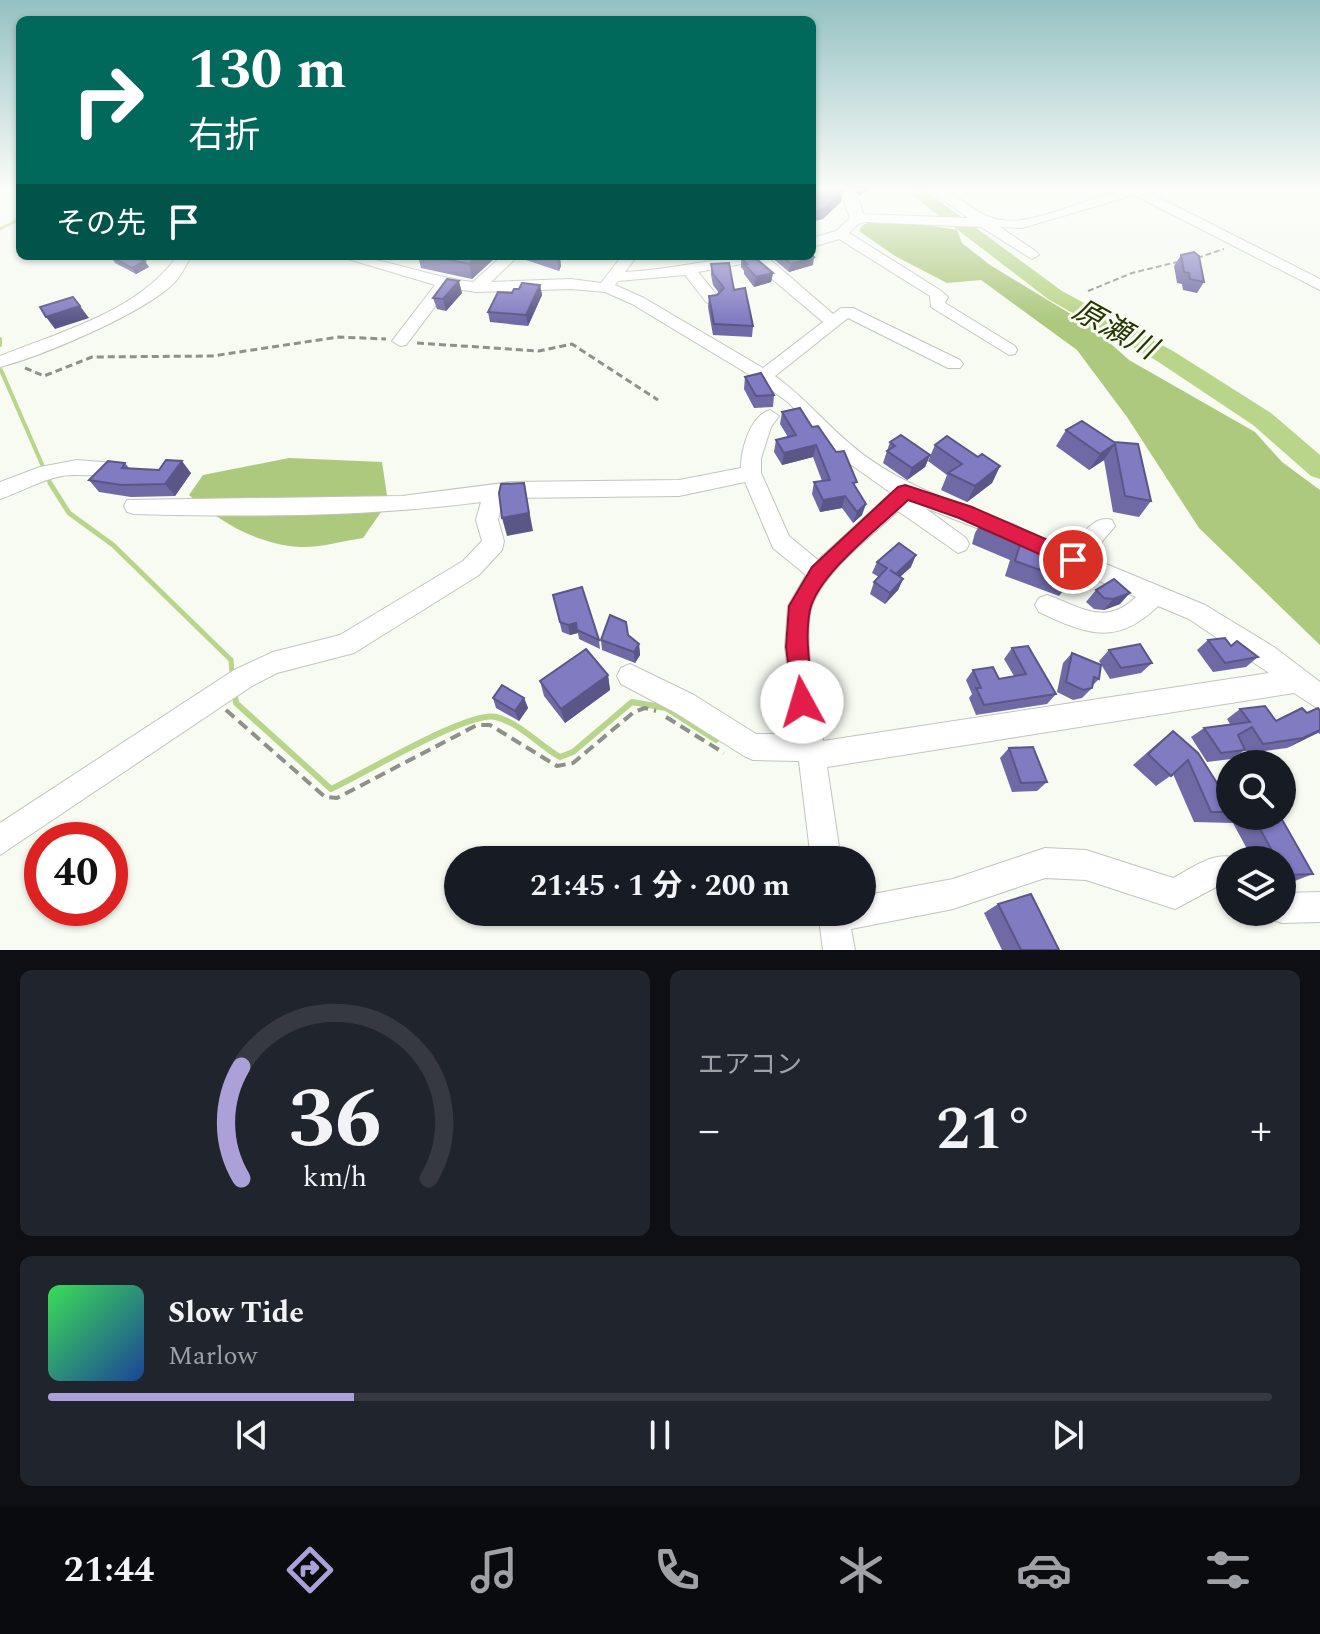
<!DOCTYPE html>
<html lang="ja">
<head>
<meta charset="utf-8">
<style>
	body { margin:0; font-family:Spectral,"Noto Sans JP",serif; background:#20242c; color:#f1f3f6; height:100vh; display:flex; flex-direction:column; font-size:30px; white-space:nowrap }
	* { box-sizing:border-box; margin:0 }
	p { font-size:26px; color:#9ea1a6 }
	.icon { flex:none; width:44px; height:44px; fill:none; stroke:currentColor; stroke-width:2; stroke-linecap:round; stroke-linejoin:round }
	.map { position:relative; height:950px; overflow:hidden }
	.details { display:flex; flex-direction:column; gap:20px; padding:20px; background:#0d0f14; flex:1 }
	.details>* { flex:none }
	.top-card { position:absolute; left:16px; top:16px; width:800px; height:244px; border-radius:12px; box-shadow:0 2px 6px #0004; background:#00695c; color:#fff; overflow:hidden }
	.controls { position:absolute; left:1216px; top:750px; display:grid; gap:16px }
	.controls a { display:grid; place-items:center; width:80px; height:80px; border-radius:50%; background:#171b24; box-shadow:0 2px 6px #0004; font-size:40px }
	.speed { position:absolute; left:24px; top:822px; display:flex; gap:16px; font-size:40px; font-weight:700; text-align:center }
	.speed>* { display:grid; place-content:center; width:104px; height:104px; border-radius:50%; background:#171b24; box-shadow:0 2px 6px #0004; line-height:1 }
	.speed .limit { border:12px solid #d22; background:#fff; color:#111 }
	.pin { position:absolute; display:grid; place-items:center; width:68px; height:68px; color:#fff; margin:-34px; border:4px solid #fff; border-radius:50%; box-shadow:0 2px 8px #0007 }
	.me { position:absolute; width:88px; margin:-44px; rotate:354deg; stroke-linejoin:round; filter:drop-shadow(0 0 6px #0008) }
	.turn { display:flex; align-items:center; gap:28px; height:168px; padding:0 40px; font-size:36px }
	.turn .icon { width:104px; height:104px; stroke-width:2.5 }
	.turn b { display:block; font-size:56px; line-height:68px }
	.then { display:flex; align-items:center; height:76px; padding:0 40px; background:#0003; gap:16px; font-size:30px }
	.big { font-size:60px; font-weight:700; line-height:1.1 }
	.details .tile { flex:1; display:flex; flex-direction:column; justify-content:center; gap:12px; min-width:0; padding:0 28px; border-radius:12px; background:#20242c }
	.details .dial { align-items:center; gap:0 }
	.dial svg { height:208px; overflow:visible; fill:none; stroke:#363941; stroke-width:7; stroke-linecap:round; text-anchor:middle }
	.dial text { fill:#f1f3f6; stroke:none }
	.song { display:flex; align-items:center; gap:24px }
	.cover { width:96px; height:96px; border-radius:12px; background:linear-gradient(135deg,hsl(130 70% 55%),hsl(220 70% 35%)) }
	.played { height:8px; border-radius:4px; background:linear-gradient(90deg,#aba1d8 25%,#363941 25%) }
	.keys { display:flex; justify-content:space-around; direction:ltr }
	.heat { display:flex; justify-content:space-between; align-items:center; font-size:44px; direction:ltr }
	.details .tiles { flex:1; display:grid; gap:20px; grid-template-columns:1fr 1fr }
	.tile:last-child { grid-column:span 2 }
	.trip { position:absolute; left:444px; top:846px; width:432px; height:80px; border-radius:40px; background:#171b24; box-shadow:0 2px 6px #0004; font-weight:700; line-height:80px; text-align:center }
	.tabs { display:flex; height:128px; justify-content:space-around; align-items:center; background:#090b0e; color:#9ea1a6 }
	.tabs .icon { width:56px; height:56px }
	.tabs .on { color:#aba1d8 }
	.tabs b { font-size:36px; color:#f1f3f6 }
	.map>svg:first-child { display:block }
	.forest { fill:#adc97e }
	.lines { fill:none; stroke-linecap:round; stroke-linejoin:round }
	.stream-far3 { stroke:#b8d589; stroke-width:3 }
	.stream-far2 { stroke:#b8d589; stroke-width:4 }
	.stream-far1 { stroke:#b8d589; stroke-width:5 }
	.stream { stroke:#b8d589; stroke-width:6 }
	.river { fill:#b8d589; fill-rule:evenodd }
	.minor-casing { stroke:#c1c5bd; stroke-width:2 }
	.path-far2 { stroke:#8e918b; stroke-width:2; stroke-dasharray:6 3; stroke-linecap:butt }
	.path-far1 { stroke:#8e918b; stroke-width:3; stroke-dasharray:7 4; stroke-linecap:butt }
	.path { stroke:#8e918b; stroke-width:4; stroke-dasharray:11 6; stroke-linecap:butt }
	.minor { fill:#fff; fill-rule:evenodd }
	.wall { fill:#6f6aa6 }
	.shaded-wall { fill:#5a5687 }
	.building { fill:#817bc1; stroke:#5a5687; stroke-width:2 }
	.route { fill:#e11d48; stroke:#92132f; stroke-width:2 }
	.labels { text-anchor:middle; stroke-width:6; stroke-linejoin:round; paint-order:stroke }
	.water-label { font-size:30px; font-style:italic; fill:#253600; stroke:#f7fbf2 }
</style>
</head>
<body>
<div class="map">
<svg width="1320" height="950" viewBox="0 0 1320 950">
	<rect width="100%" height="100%" fill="#f7fbf2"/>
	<g class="forest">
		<polygon points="872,221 901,221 957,230 962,243 990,265 1092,327 1129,360 1255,432 1282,462 1320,490 1320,645 1199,528 1127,417 1077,350 981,280 947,283 895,256 859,231 863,225"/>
		<path d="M289,458l93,4 6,40 -25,36c-20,3 -43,10 -63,9 -44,-3 -78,-24 -111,-52l14,-20z"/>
	</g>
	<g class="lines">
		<polyline class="stream-far3" points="0,229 20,219"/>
		<g class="stream-far2">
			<polyline points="0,339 0,345"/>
			<polyline points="1,370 51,485"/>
		</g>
		<polyline class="stream-far1" points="50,483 69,513 113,545 231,660 232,674"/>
		<path class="stream" d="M235,695l1,8 95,86c31,-14 138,-79 165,-72 24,6 43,28 64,40l13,-5 59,-50 34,6 50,32"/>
		<polygon class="river" points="903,188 922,188 1062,291 1173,351 1271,413 1320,455 1320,479 1311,476 1253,425 1157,361 1048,299"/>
		<defs>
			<g id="minor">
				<path d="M812,188l39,3 9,11 3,12 105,4 -41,-30c38,0 47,39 95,32 45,-7 84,-32 128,-32l-4,3 174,88v11l-186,-95 -112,33 -22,-1 37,25 2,3 -7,4 -51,-32 -117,-5 -6,2 -9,9 91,57 8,7 -3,6 70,43 2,4 -2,4 -6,1 -78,-48 -1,-11 -91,-57 -27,8v-9l24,-7 14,-13 -8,-21 -30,-3z"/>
				<path d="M177,256h15c-6,8 -10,18 -17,26 -30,31 -133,74 -175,85v-11c60,-24 139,-45 177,-100z"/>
				<path d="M338,256c46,0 89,21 135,26l29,-26h16l-27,26 80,-3 30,4 21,-27h15l-12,16c48,-2 94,-16 141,-16l67,58 8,-6h12l107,52 3,4 -3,4h-12l-100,-50 -73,58c28,20 48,45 74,67 48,42 108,60 167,82l3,6 -3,6 -8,3 -83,-32 41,30 3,6 -3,6 -8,3 -60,-42c-26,25 -74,60 -86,95 -11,32 6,100 11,135l446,-68 -80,-54 -31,-13c-42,41 -72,28 -119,6l-4,-7 4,-7 8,-3c34,12 58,32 89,2l-93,-40 -3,-6 3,-6 8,-3 18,7c12,-12 25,-35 43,-29l3,6 -26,31 116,48 69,42 46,35v28l-26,-17 -467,74 14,93h-30l-12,-99 -46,-1 -9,-4 -68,-43 -55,-29 -4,-8 4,-8 9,-4 64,31 62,39h40l-11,-87 3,-41 18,-31 -33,-27 -28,-66 -66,14 -168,2 -8,1 -5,21 6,21 -2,9 -23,25 -125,78 -77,20 -25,13 -252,169v-32l234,-153 39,-18 67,-17 123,-74 19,-20 -6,-21 5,-18c-115,15 -231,15 -347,12l-7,-2 -3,-6 3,-6 275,-4 109,-14 168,-2 62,-12c0,-19 9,-52 29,-58l9,6 -8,11 -10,31v15l28,63 29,24 73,-67 -55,-39 -47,-51 -31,-23 -126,-76 -27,-12 -34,-3 -95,3 -27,-4 -43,57 -6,1 -8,-5 43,-56zM752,262l71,60 -60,46 -119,-70 -29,-13 3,-4 67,-6 21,27 6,2 8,-5 -22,-27z"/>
				<path d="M77,460l37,3 3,5 -3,5c-16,5 -35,0 -52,3 -22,4 -41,16 -62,23v-17l40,-15z"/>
				<path d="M1045,848l41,2 87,28c21,-11 44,-30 68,-18h-11v25l-12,1 -43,23 -89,-29 -41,-2 -92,31 -102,20 4,21h-32l-5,-38h44v-16l91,-17z"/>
				<polygon points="1320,892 1320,922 1282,923 1271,919 1268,912 1282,912 1282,893"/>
			</g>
		</defs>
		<use href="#minor" class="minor-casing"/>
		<g class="path-far2">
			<polyline points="1197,258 1224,249"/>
			<polyline points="1088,291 1132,273 1177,262"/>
		</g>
		<g class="path-far1">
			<polyline points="417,343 539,351 572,344 658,400"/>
			<polyline points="25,368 44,376 92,357 212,356 339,337 386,339"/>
		</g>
		<g class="path">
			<polyline points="226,710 325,797 337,798 477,725 490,725 557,766 573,763 634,712 645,708 656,711"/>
			<polyline points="666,717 724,753"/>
		</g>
		<use href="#minor" class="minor"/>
	</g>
	<g class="wall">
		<polygon points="851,188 872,188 859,196"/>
		<polygon points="1181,255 1204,282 1197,293 1183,290 1182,284 1177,283 1174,266"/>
		<polygon points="418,256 497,256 472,279 421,268"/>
		<polygon points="520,256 563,256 560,258 561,266 559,271 520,258"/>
		<polygon points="770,256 812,256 813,265 789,272"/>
		<polygon points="111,257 149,267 136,274 115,263"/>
		<polygon points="741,258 773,273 771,282 754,287 744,274 744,271 741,267"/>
		<polygon points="711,264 734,290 753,326 752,337 713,335 708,307 709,296 717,295 719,293 713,285 711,275"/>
		<polygon points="540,285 542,295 528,326 490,322 488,312 512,293 519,289"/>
		<polygon points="462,293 446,311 437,309 433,298"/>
		<polygon points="745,377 774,395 773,407 754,408 744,389"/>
		<polygon points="782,412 812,427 856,487 862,515 853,523 842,508 820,512 812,494 814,482 822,481 813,457 782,465 774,452 776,440 788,437 780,424"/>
		<polygon points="1066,430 1114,442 1151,501 1139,517 1113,512 1104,460 1089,470 1056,446"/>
		<polygon points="890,442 930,455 925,467 907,480 883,463"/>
		<polygon points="935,445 978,457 1000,466 992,483 967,502 941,490 947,475 928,461"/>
		<polygon points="125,463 129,468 191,473 175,496 131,497 99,492 89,480"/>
		<polygon points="984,517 1071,581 1059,596 1005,576 1010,560 972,544 975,533"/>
		<polygon points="877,562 911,567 900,577 903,579 898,590 885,604 870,594 874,582 879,577 872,573"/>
		<polygon points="1114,579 1120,604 1104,610 1094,609 1086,602 1096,590"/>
		<polygon points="553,595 599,640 600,649 579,639 578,633 570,635 562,632"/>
		<polygon points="628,635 639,644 640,655 635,663 602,650 601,640"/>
		<polygon points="1208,640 1231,646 1258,657 1246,667 1213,672 1197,650"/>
		<polygon points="1012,648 1056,694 1047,704 976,715 969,698 972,694 966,680 973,670 999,679 1014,676 1004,659"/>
		<polygon points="1109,650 1152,663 1141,673 1110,679 1099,661"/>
		<polygon points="1072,653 1099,679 1093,685 1092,688 1082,698 1073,700 1057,692 1063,663"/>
		<polygon points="608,675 610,690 565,723 544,696 540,681"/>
		<polygon points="493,698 524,698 528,708 519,721 496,708"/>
		<polygon points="1240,709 1276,721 1320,711 1320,734 1318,733 1287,748 1248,753 1242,744 1245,750 1231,759 1207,762 1191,737 1204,728 1230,724 1227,719"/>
		<polygon points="1173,731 1217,783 1230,783 1230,816 1280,816 1313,874 1292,882 1282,883 1282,860 1253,860 1233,823 1194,822 1173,774 1156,786 1133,765 1158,743"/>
		<polygon points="1009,748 1047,782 1037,791 1012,792 1000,758"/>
		<polygon points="998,904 1059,950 1002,950 984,913"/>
	</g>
	<g class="shaded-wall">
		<polygon points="861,188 872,188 859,196"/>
		<polygon points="843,191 841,202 823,219 812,222 813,212"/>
		<polygon points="477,256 497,256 472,279 469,264"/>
		<polygon points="555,256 563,256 560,258 561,266 559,271 557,257"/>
		<polygon points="814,257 813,265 789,272 791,264"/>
		<polygon points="145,261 149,267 136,274 132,268"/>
		<polygon points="773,273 771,282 754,287 756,277"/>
		<polygon points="459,281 462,293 446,311 443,299"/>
		<polygon points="540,285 542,295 528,326 526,315"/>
		<polygon points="80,306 89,318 55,329 46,317"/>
		<polygon points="1115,444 1104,460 1089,470 1100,454"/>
		<polygon points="816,445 813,457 782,465 784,453"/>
		<polygon points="930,455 925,467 907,480 912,468"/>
		<polygon points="182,461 191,473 175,496 165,484"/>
		<polygon points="1000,466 992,483 967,502 975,486"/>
		<polygon points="524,483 533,531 507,536 502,518"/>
		<polygon points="845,496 842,508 820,512 823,500"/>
		<polygon points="866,504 862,515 853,523 857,512"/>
		<polygon points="916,555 911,567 891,585 896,574"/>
		<polygon points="903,579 898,590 885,604 890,593"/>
		<polygon points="1130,593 1120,604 1104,610 1113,599"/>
		<polygon points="576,623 578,633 570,635 568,625"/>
		<polygon points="639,644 640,655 635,663 634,652"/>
		<polygon points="608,675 610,690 565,723 561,709"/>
		<polygon points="524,698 528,708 519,721 515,711"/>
		<polygon points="1320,730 1317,733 1287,748 1303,738"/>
	</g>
	<g class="building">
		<polygon points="819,188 843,191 825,208 813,212 812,211 812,199 818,194"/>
		<polygon points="1194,252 1199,256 1204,282 1190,279 1189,273 1184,272 1181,255"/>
		<polygon points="812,255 814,257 791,264 781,256"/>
		<polygon points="114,256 134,256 145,261 132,268 111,257"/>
		<polygon points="432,256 477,256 469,264"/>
		<polygon points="753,256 773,273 756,277 744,264 747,264 741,258"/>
		<polygon points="729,263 734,290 745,288 753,326 714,324 709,296 717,295 724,288 713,274 711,264"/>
		<polygon points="447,279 459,281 443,299 433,298"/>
		<polygon points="522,283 540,285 526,315 488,312 498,292 512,293 514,289 519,289"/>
		<polygon points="73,297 80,306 46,317 40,307"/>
		<polygon points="761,373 774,395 756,396 745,377"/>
		<polygon points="800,408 812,427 818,426 836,452 844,451 857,482 853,483 866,504 857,512 845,496 823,500 814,482 830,480 816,445 784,453 776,440 796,435 782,412"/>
		<polygon points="1082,421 1114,442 1138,444 1151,501 1125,496 1115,444 1100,454 1066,430"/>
		<polygon points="901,435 930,455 912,468 887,451 895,446 890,442"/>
		<polygon points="947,436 978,457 982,454 1000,466 975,486 948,473 962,464 935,445"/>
		<polygon points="166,460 182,461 165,484 121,485 89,480 108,461 125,463 122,468 159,470"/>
		<polygon points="524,483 529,513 502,518 499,493 501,484"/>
		<polygon points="984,517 1077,554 1071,581 1015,561 1020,544 980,528"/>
		<polygon points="899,543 916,555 896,574 890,570 903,579 890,593 874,582 887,568 877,562"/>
		<polygon points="1114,579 1130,593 1113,599 1104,598 1096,590"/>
		<polygon points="582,587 599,640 577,630 576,623 568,625 560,622 553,595"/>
		<polygon points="610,615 626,622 628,635 639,644 634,652 601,640"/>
		<polygon points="1225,638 1231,646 1237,641 1258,657 1225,663 1208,640"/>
		<polygon points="1140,644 1152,663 1121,668 1109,650"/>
		<polygon points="1028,646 1056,694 984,705 976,688 981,688 973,670 993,667 999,679 1026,674 1012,648"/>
		<polygon points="586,649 608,675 561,709 540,681"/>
		<polygon points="1072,653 1101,665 1099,679 1094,677 1092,688 1083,690 1066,682"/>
		<polygon points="502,685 524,698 515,711 493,698"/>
		<polygon points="1265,706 1276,721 1302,708 1307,713 1318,708 1320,711 1320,730 1303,738 1263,744 1252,727 1238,735 1245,750 1221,753 1204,728 1250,722 1240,709"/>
		<polygon points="1173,731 1198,753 1217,783 1230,783 1230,812 1211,812 1188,760 1171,776 1148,754"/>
		<polygon points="1033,747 1047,782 1021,783 1009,748"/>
		<polygon points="1253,816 1280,816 1313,874 1286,875 1282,868 1282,860 1277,860"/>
		<polygon points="1031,894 1059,950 1021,950 998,904"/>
	</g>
	<linearGradient id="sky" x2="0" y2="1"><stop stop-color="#95c1c2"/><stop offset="0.59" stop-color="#fbfdf9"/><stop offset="1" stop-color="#fbfdf9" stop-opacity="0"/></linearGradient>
	<rect width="1320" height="321" fill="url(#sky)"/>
	<path class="route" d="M905,485l67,22 108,47 3,6 -3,6 -7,2 -7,-2 -107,-48 -51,-18c-27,26 -90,74 -98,110 -6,30 1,62 4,92l-3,8 -9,3 -8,-3 -8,-63 3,-41 23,-39 86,-80z"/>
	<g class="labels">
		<g class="water-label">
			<text transform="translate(1115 329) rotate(29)" y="10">原瀬川</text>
		</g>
	</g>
</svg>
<div class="controls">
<a><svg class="icon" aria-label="search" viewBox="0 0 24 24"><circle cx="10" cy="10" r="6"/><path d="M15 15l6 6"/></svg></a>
<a><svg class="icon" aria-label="layers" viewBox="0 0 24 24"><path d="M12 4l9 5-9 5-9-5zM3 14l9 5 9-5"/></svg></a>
</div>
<div class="speed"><div class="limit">40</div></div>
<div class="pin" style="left:1073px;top:560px;background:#d93025"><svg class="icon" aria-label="arrive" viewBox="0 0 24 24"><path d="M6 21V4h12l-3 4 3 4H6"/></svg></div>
<svg class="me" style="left:802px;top:702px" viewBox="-20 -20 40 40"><circle r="19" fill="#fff"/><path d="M0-13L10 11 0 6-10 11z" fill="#e11d48"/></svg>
<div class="trip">21:45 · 1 分 · 200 m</div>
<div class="top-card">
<div class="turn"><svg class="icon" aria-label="right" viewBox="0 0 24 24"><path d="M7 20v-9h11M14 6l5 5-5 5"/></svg><div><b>130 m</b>右折</div></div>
<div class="then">その先<svg class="icon" aria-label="arrive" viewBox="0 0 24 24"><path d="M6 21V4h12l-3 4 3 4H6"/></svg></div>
</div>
</div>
<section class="details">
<div class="tiles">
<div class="tile dial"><svg viewBox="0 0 100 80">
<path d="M14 69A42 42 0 1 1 86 69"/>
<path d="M14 69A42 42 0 0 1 14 26" stroke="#aba1d8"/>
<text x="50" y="56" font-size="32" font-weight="700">36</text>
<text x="50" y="72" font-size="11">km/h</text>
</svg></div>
<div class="tile"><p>エアコン</p>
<div class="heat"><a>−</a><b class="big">21°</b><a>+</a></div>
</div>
<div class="tile">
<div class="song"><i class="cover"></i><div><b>Slow Tide</b><p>Marlow</p></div></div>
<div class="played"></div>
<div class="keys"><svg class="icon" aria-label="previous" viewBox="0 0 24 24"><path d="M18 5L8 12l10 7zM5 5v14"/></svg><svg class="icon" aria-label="pause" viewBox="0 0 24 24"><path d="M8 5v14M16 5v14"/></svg><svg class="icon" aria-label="next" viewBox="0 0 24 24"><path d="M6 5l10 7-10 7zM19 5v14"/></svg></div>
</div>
</div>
</section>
<nav class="tabs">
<b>21:44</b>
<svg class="icon on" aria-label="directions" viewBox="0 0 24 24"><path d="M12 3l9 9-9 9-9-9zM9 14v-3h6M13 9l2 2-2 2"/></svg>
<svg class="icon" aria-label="music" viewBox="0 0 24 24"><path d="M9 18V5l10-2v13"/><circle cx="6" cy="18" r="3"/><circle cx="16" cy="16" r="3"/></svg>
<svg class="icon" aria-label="phone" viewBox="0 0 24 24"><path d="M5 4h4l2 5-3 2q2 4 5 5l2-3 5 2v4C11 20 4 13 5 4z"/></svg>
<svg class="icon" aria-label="climate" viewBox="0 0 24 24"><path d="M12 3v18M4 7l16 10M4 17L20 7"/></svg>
<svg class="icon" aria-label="car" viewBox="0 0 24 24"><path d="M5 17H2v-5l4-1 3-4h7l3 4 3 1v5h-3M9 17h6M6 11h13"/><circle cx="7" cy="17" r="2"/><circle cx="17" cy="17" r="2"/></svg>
<svg class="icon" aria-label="filters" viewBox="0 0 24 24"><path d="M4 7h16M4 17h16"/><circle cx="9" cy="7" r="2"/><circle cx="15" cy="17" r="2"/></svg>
</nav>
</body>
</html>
